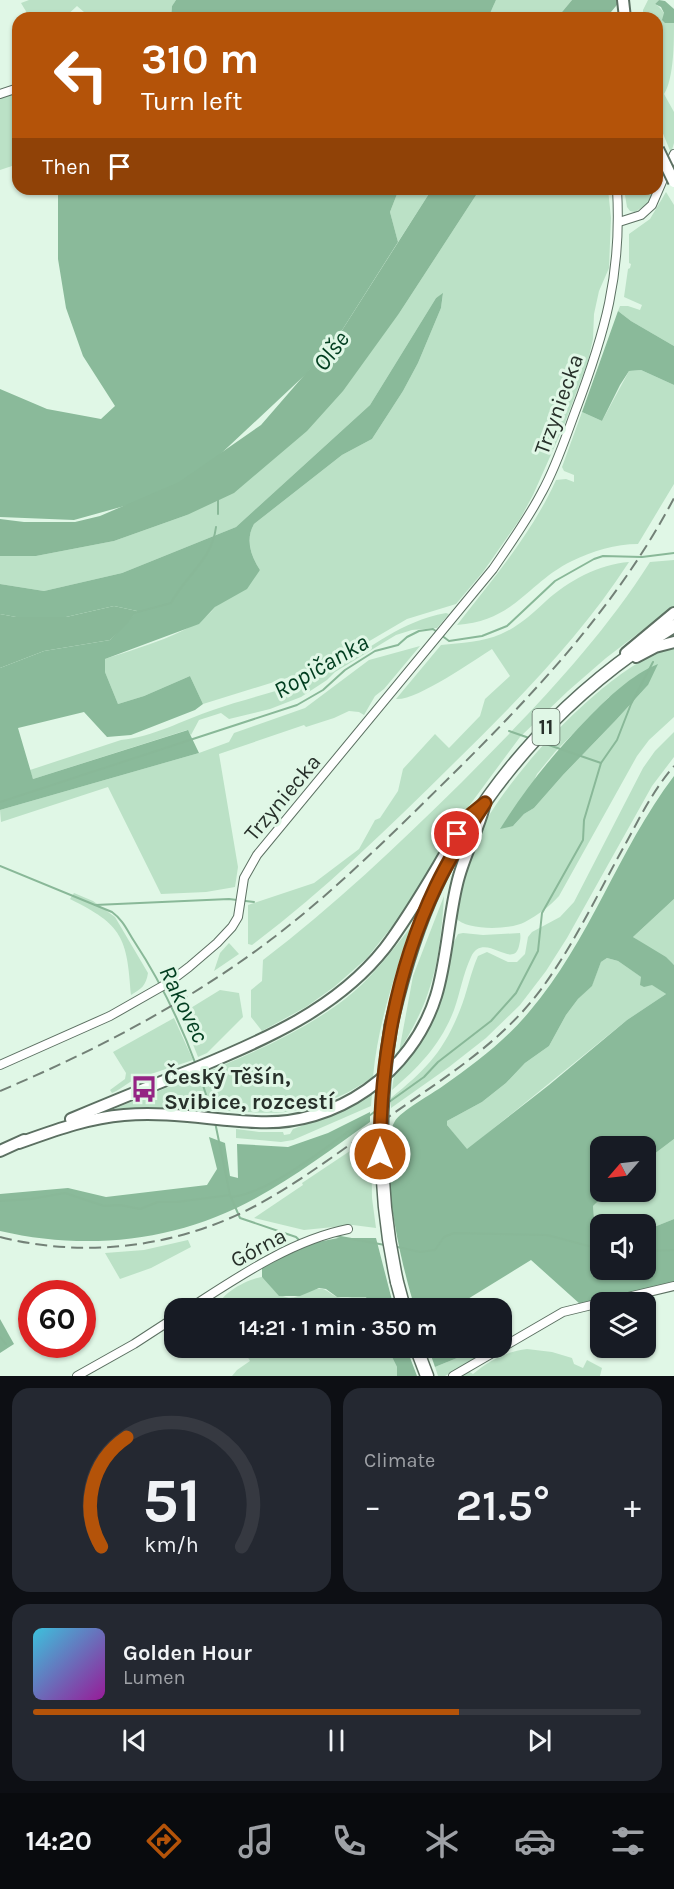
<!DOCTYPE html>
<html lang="en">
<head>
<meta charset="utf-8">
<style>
	body { margin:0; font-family:Karla,sans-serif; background:#242831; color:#f1f3f6; height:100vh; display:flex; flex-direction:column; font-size:22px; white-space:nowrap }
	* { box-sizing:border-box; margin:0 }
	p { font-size:20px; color:#9ea1a6 }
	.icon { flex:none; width:33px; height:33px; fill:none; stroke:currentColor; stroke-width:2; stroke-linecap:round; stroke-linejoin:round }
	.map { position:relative; height:1376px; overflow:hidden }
	.side { display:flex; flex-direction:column; gap:12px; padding:12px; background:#0d0f14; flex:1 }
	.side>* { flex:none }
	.top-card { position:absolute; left:12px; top:12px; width:651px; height:183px; border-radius:18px; box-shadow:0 2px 4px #0004; background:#b45309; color:#fff; overflow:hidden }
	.needle { width:39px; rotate:242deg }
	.controls { position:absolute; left:590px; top:1136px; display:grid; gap:12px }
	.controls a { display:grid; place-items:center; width:66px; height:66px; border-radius:12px; background:#171b24; box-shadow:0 2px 4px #0004; font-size:30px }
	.speed { position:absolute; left:18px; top:1280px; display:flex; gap:12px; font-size:30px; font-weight:700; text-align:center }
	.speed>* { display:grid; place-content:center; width:78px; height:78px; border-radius:50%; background:#171b24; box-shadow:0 2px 4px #0004; line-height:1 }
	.speed .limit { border:9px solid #d22; background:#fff; color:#111 }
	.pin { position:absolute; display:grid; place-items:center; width:51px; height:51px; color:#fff; margin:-26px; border:3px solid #fff; border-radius:50%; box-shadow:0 2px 6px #0007 }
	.me { position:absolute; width:66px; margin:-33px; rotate:0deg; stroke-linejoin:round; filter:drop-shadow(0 0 4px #0008) }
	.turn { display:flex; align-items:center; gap:21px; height:126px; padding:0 30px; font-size:27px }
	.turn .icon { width:78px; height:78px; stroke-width:2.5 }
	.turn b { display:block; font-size:42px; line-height:51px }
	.then { display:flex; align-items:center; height:57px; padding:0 30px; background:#0003; gap:12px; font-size:22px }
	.big { font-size:45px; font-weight:600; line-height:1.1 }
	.side .card { flex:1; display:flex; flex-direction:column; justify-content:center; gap:9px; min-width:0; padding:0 21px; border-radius:18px; background:#242831 }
	.side .dial { align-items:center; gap:0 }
	.dial svg { height:156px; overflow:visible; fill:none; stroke:#363941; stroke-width:7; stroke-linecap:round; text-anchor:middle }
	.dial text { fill:#f1f3f6; stroke:none }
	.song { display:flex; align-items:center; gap:18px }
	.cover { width:72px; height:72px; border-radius:9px; background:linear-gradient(135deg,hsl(190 70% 55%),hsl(300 70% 35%)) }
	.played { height:6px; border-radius:3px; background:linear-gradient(90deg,#b45309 70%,#363941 70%) }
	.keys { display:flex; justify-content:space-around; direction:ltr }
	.heat { display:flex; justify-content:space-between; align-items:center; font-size:33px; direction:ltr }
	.side .tiles { flex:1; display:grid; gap:12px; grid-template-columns:1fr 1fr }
	.card:last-child { grid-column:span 2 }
	.trip { position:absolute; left:164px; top:1298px; width:348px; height:60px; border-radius:18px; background:#171b24; box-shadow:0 2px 4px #0004; font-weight:600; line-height:60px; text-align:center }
	.tab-bar { display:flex; height:96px; justify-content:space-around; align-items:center; background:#090b0e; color:#9ea1a6 }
	.tab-bar .icon { width:42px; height:42px }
	.tab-bar .active { color:#b45309 }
	.tab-bar b { font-size:27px; color:#f1f3f6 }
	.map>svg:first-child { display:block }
	.green { fill:#bbe1c6; fill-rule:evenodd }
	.forest { fill:#8aba9a; fill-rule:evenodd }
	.water { fill:#89b898 }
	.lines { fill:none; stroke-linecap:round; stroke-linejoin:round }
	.stream { stroke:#89b898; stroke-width:2 }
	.minor-casing { stroke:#5c7062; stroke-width:10 }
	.secondary-casing { stroke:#5c7062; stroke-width:14 }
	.primary-casing { stroke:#5c7062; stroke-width:15 }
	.minor { stroke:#fff; stroke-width:8 }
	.secondary { stroke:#fff; stroke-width:10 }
	.primary { stroke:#fff; stroke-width:12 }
	.rail { stroke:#738177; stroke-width:2; stroke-dasharray:12 6; stroke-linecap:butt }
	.secondary-bridge-casing { stroke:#5c7062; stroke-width:14; stroke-linecap:butt }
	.primary-bridge-casing { stroke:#5c7062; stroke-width:15; stroke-linecap:butt }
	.secondary-bridge { stroke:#fff; stroke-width:10 }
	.primary-bridge { stroke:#fff; stroke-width:12 }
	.route-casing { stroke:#753606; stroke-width:15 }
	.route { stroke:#b45309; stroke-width:10 }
	.labels { text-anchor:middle; stroke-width:6; stroke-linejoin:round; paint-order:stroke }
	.shield { fill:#e0f7e6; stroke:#5e6c62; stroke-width:1.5 }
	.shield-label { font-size:21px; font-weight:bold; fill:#27302a }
	.street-label { font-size:22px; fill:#27302a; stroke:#e0f7e6 }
	.poi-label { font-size:22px; font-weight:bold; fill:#27302a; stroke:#e0f7e6; text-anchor:start }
	.water-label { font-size:24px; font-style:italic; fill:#003d1f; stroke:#e0f7e6 }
</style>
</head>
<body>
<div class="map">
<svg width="674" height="1376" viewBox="0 0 674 1376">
	<rect width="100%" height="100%" fill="#e0f7e6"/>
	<g class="green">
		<path d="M29,0h147l-4,6 -1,12h-42l3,-5c-7,2 -12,-1 -19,-1 -12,1 -17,1 -29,0l-7,-6 -13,12h-34l-9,-15z"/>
		<polygon points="496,0 572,0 557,18 488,18"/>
		<path d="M648,0h11l-4,4c9,5 10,15 19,19 0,18 0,56 -10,71l10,18v31l-3,10 -14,-34v-101h-14v-8z"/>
		<polygon points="18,92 18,164 0,170 0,98"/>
		<polygon points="399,189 432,189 398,242 390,212"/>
		<path d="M480,189h128l3,29 -2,50 -10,23 -5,23 -1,25 -5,22 -23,62 -32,72 -13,24 -37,53 -27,32 -49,15 -70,41 -18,8 -116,36 -13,-28 -46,20 -26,8 -13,-32v-13c29,-10 93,-27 110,-52l45,-37c-9,-14 -15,-30 -6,-46l88,-69 30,-16 31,-48 15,-28 23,-55 2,-14 -7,4 -66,107 -134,122 -114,46 -78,18 -44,-7v-28h36l78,-15 73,-26 213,-203z"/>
		<polygon points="624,189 655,189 647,204 635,212 630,211 627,207"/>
		<polygon points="666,192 674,205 674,346 631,321 618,311 620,306 628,306 640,310 642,305 624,297 628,269 630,268 631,264 629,263 629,234 650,219"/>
		<path d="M641,370l33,15v99l-36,60c-22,0 -46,7 -66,17 -45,22 -57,60 -115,64 36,-46 75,-92 99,-145l10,-1 8,3v-7l-10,-4 -2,-4 20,-55 20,9 27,-50z"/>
		<path d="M674,560v46l-68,52 -38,33 -48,46 -51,69 -63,103 -39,49 -33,29 -28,20 -44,24 -11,-14v-27l11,-9 1,-21c71,-54 135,-115 199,-178 68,-69 136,-138 188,-220z"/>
		<path d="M629,562c-49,76 -113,140 -177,203 -64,63 -128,126 -200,180l-4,-1v-39l66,-22 45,-34 16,-29 5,-2 18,-27 5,-22 32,-35 14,14 31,-32 5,-17 25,-23 -18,-27c-19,12 -76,52 -96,50l45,-54c20,-2 42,-3 60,-11 17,-7 32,-21 45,-33 22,-20 53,-37 83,-39z"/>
		<path d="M446,613l3,1 -12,14 -25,2 -16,5 -61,37 -8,8 -26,17 -31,12 -41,10 -8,-6 -22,7 -8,15 -4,-5 -154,49 -3,-9 91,-30c32,-3 62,-20 92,-30 40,-14 84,-22 122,-42 39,-21 64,-46 111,-55z"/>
		<polygon points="420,646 384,689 375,696 364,715 359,712 349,711 334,718 306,727 304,725 219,754 238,867 235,887 206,892 161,894 108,787 1,822 0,810 199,753 229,742 234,733 305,708 369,660"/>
		<path d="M674,647v70l-25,23 -12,16 -78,140c-10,11 -21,19 -34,26 -14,8 -59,9 -69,-4 3,-28 10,-55 21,-80 25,-58 135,-177 197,-191zM648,685l-32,35 -53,55 -29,33 -10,6 -11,12 24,-52 18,-22 54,-55z"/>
		<path d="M674,732v25l-22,29 -85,152 -21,33 -26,34 -34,33 -37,29 -58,41v-10c34,-28 52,-45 69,-88 7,-17 10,-36 18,-54l9,-4 21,10h9l8,-8 3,-17 4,-5 28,-15 14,-15 69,-134 12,-17z"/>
		<path d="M74,893l19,8 22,16 33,56c-2,13 -7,16 -17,22 -4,-57 -8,-70 -61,-96z"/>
		<path d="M444,896c-2,32 -5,67 -16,97 -7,21 -18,40 -29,59l14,-76z"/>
		<polygon points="674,899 674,965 633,937"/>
		<path d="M410,928c-16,51 -32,95 -37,149 -23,16 -47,27 -75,33 -22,5 -46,2 -69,1 -38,-2 -76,-4 -115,-2 75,-32 166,-60 231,-110 25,-19 45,-46 65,-71z"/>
		<path d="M463,933l20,2 37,-2c1,5 0,8 -1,13 -6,25 -35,-16 -48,11 -8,17 -11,36 -17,53 -13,34 -35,57 -62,80l2,-15 23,-26 24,-47 12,-58 5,-10z"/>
		<polygon points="229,943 239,954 214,971 220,953"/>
		<polygon points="607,958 618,961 666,994 627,1020 467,1150 447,1125 447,1121 482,1102 506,1083 525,1063 549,1046 566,1015 578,999 592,985 601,962"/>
		<polygon points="220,990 239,993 243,1017 207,1053 198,1057 181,1014"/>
		<path d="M174,1018l19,42 -45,15c-11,-1 -24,13 -36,18l-2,-3 15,-11 1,-6 -13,-21z"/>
		<polygon points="372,1094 371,1106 293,1140 281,1142 236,1138 236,1129 259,1132 283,1132 284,1135 290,1134 293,1129 337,1113"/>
		<polygon points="371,1137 372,1198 376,1228 353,1225 304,1230 254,1218 303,1185 302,1183"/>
		<path d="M674,1139v80l-20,8 -9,1v-4c-19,0 -33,-4 -51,-6l-1,-12 16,-15h36v-30z"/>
		<polygon points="188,1240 191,1247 151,1268 120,1279 105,1253 144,1250"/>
		<path d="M262,1277c9,6 11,17 24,20 12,3 20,-7 31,-8 10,-2 13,6 21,8 9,2 19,-2 28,0l2,1 3,10h-153c1,-14 30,-29 44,-31z"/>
		<polygon points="242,1347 387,1347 397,1367 397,1376 232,1376 237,1370 250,1361"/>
		<polygon points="455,1347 457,1347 459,1351 459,1347 487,1347 490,1350 445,1376 438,1376 435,1367 457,1358"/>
		<path d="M527,1349l25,3 20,6 2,6 9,4 4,-8 15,8 -2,8h-140l8,-5 5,3c17,-14 32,-22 54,-25z"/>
	</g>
	<g class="forest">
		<polygon points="176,0 496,0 488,18 171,18 172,6"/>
		<polygon points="659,0 665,1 674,9 674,23 665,23 662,20 664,13 661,7 655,4"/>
		<polygon points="58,189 399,189 390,212 398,242 339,335 306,374 182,490 74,520 0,517 0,389 47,409 101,419 115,406 83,356 66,308 58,259"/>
		<path d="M443,293l-2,15 -23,55 -15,28 -31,48 -30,16 -88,69c-9,16 -3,32 6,46l-13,19 -32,18 -16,17 -94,35v13l13,32 26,-8 46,-20 13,28 -8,6 -64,25 -24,2 -23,-25 -66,16 15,51 155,-49 11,23 -199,57v-142l44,-17 66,-11 27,-29 -23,-5 -48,11h-50l-16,-3v-30l44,7 78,-18 114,-46 134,-122 66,-107z"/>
		<polygon points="618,311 631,321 674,346 674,385 641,370 629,371 620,385 602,421 582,412"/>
		<path d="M658,664l-10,21 -32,35 -53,55 -29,33 -10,6 -11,12 -13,3c26,-42 55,-77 89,-112 20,-20 42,-42 69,-53z"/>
		<path d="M674,776v123l-41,38 33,20 8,8v174l-29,22v-15h-45v45h9l-16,15 1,12 19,2 12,4h-25v45h45v-41l9,-1 20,-8v65l-94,20 -49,-44 -73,45 -6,-3h-4l-6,6h-27c-12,-36 -40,-155 -20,-187 5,-9 38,-28 48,-35 31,-22 62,-45 86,-74 61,-71 89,-162 145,-236zM607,958l11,3 23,16 -1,8 4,2 8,-2 14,9 -39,26 -78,65 -82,64 -20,-24v-4l35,-19 24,-19 19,-20 24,-17 17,-31 12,-16 14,-13 9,-24z"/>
		<path d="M370,1112v10c-37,26 -74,54 -114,76 -79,44 -169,53 -256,33v-37l68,-6 38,9 101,-12 10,-16 -8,-32 16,6 5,33 8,2 -1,-34 51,3 40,-14z"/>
		<polygon points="338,1238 376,1238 394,1308 371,1308 366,1297 337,1297 326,1289 319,1288 300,1296 279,1296 262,1277 262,1268 308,1244"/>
		<polygon points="0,1319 14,1344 0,1353"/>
		<polygon points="387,1347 406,1347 417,1376 397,1376 397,1367"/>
		<polygon points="428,1347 455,1347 457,1358 435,1367"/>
	</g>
	<g class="water">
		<polygon points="572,0 621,0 606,18 557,18"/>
		<polygon points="432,189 480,189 400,312 343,391 307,431 234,493 187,515 114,541 36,556 0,556 0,519 24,522 75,522 100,516 179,482 261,425 339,335"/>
		<polygon points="114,606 137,611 125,626 110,640 44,651 0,668 0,614 16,617 66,617"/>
	</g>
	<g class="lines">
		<g class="stream">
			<polyline points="218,514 218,498"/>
			<path d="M134,613l37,-10c15,-28 41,-43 45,-76"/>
			<polyline points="441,635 449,641 482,636 507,626 555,581 594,559 603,556 642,557 674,553"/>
			<polyline points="509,731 532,739"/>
			<polyline points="540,742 601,763"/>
			<polyline points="0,802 297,705 323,690 345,670 375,651 398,645 407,637 419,631 433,629 437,632"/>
			<path d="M0,866l112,46c11,8 15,18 22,29 27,41 45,78 62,124"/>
			<polyline points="95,905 229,899 254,902"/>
			<polyline points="198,1070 212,1113"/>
			<polyline points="389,1102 424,1077 438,1062 491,1021 516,993 538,951 542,913 583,840 584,820 601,763 617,740 631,704 653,662"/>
			<polyline points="215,1122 230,1195 240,1218 296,1237 300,1241"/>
			<path d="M231,1197c40,-3 112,-62 146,-87"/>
			<polyline points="0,1201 31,1199 65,1193 104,1206 120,1205 140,1209 158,1202 177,1202 230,1195"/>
			<polyline points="335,1236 385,1245"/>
			<polyline points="393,1246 420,1252 435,1250 444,1237 454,1233 547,1235 600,1249"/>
			<polyline points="645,1251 674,1250"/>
			<polyline points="0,1337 6,1344"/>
		</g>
		<defs>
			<g id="minor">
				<polyline points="0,94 18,88"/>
				<polyline points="619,222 641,215 652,205 674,154"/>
				<path d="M0,1065l110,-49 58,-33 21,-16 28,-24 15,-16 6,-10 6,-39 13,-23 236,-286c17,-25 35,-50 49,-77 14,-25 23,-53 33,-80 30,-79 47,-138 42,-223"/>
				<polyline points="607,1302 674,1286"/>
				<path d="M190,1308c48,-31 102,-68 158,-79"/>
				<polyline points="77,1376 134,1344 174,1318"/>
				<polyline points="453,1376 563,1312 600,1303"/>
			</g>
			<g id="secondary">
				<polyline points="623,0 625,18"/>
				<polyline points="626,653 674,613"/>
				<polyline points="636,657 655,647 674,642"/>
				<path d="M71,1119c41,-17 82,-34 123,-50 70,-29 143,-60 191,-121 29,-38 51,-80 76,-120"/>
				<path d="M19,1143c34,-12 68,-25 105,-28 44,-4 88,5 132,7 80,5 156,-49 180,-126 11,-36 12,-75 21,-112 6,-27 20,-51 27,-77"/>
				<polyline points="0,1151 24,1140"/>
			</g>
			<g id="primary">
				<path d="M391,1025c11,-47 24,-94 45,-138 50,-108 136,-199 238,-261"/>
				<polyline points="397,1282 404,1308"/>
				<polyline points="416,1347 427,1376"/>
			</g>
		</defs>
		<use href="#minor" class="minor-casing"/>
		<use href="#secondary" class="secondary-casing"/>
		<use href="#primary" class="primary-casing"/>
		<use href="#minor" class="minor"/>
		<use href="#secondary" class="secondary"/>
		<use href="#primary" class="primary"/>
		<g class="rail">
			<path d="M0,1091c90,-38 177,-83 257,-141 74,-54 139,-120 204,-184 81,-81 159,-165 213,-268"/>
			<path d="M0,1237c87,22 180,10 259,-33 47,-26 91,-60 135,-91 53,-37 109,-72 148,-125 33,-45 57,-97 84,-145 14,-26 28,-54 48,-77"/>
		</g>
		<defs>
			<polyline id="secondary-bridge" points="658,149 674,182"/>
			<path id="primary-bridge" d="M391,1025c-14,87 -13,171 6,257"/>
		</defs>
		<use href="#secondary-bridge" class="secondary-bridge-casing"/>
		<use href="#primary-bridge" class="primary-bridge-casing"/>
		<use href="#secondary-bridge" class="secondary-bridge"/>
		<use href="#primary-bridge" class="primary-bridge"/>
	</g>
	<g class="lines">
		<defs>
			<path id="route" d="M380,1154c0,-92 16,-184 56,-268 14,-29 31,-56 49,-83l-16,13 -12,18"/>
		</defs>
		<use href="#route" class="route-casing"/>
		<use href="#route" class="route"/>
	</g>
	<defs>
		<symbol id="bus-bare" viewBox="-9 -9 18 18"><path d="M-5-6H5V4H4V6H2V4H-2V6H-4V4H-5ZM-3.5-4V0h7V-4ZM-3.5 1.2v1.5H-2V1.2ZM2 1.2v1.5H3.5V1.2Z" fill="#942484" stroke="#e0f7e6" stroke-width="2.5" paint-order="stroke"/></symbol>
	</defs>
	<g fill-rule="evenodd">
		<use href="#bus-bare" x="125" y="1070" width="38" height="38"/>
	</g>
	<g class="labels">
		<rect class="shield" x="532.5" y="709" width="27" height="36" rx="4.5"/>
		<g class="shield-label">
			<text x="546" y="734">11</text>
		</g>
		<g class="street-label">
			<text transform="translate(558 404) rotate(-70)" y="8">Trzyniecka</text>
			<text transform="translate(282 797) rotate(-50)" y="8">Trzyniecka</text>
			<text transform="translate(258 1247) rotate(-28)" y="8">Górna</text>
		</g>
		<g class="poi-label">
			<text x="164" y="1084">Český Těšín,<tspan x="164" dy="25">Svibice, rozcestí</tspan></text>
		</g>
		<g class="water-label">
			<text transform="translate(331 351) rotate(-53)" y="8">Olše</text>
			<text transform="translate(321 666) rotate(-30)" y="8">Ropičanka</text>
			<text transform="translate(184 1004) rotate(64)" y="8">Rakovec</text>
		</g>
	</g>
</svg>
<div class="controls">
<a><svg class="needle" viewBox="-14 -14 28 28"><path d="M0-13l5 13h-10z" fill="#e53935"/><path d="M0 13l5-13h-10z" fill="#9ea1a6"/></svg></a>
<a><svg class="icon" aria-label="sound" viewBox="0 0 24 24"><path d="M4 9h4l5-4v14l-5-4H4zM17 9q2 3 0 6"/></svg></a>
<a><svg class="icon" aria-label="layers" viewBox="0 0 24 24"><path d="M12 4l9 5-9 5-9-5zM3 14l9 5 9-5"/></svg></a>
</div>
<div class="speed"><div class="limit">60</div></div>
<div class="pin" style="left:457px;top:834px;background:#d93025"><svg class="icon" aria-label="arrive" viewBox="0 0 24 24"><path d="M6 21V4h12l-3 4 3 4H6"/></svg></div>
<svg class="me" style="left:380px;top:1154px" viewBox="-20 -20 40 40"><circle r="17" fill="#b45309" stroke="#fff" stroke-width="3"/><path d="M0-11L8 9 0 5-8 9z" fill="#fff"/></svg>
<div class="trip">14:21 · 1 min · 350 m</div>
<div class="top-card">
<div class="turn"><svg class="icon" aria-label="left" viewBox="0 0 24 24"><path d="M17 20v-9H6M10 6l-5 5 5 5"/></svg><div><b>310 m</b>Turn left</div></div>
<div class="then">Then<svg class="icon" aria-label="arrive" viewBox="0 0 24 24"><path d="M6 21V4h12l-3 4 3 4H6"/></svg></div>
</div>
</div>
<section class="side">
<div class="tiles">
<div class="card dial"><svg viewBox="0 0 100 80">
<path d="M14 69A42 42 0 1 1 86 69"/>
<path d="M14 69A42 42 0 0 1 27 13" stroke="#b45309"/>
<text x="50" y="56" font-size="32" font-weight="700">51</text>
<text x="50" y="72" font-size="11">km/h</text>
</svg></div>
<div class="card"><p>Climate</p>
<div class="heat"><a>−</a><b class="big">21.5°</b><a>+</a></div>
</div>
<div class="card">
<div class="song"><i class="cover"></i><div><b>Golden Hour</b><p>Lumen</p></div></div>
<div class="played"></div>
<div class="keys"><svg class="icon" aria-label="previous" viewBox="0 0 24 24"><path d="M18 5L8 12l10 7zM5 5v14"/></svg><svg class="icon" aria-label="pause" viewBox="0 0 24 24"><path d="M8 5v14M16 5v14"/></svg><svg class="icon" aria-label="next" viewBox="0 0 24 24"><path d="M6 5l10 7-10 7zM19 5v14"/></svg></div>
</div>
</div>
</section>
<nav class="tab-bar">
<b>14:20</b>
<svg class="icon active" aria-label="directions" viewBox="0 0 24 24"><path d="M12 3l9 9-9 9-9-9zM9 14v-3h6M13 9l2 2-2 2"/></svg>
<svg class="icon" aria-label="music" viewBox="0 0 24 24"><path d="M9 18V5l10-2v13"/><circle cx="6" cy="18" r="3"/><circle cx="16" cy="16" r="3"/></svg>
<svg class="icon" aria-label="phone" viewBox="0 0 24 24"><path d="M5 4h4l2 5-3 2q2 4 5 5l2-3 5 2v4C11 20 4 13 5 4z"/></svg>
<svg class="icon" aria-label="climate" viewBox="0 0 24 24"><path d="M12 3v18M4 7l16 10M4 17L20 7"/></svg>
<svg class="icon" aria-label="car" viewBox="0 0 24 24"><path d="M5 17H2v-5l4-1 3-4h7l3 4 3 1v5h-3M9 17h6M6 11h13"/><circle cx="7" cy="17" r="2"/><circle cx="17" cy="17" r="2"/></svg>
<svg class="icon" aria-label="filters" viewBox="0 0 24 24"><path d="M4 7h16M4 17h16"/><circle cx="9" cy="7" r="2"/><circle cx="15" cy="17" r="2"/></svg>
</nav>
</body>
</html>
